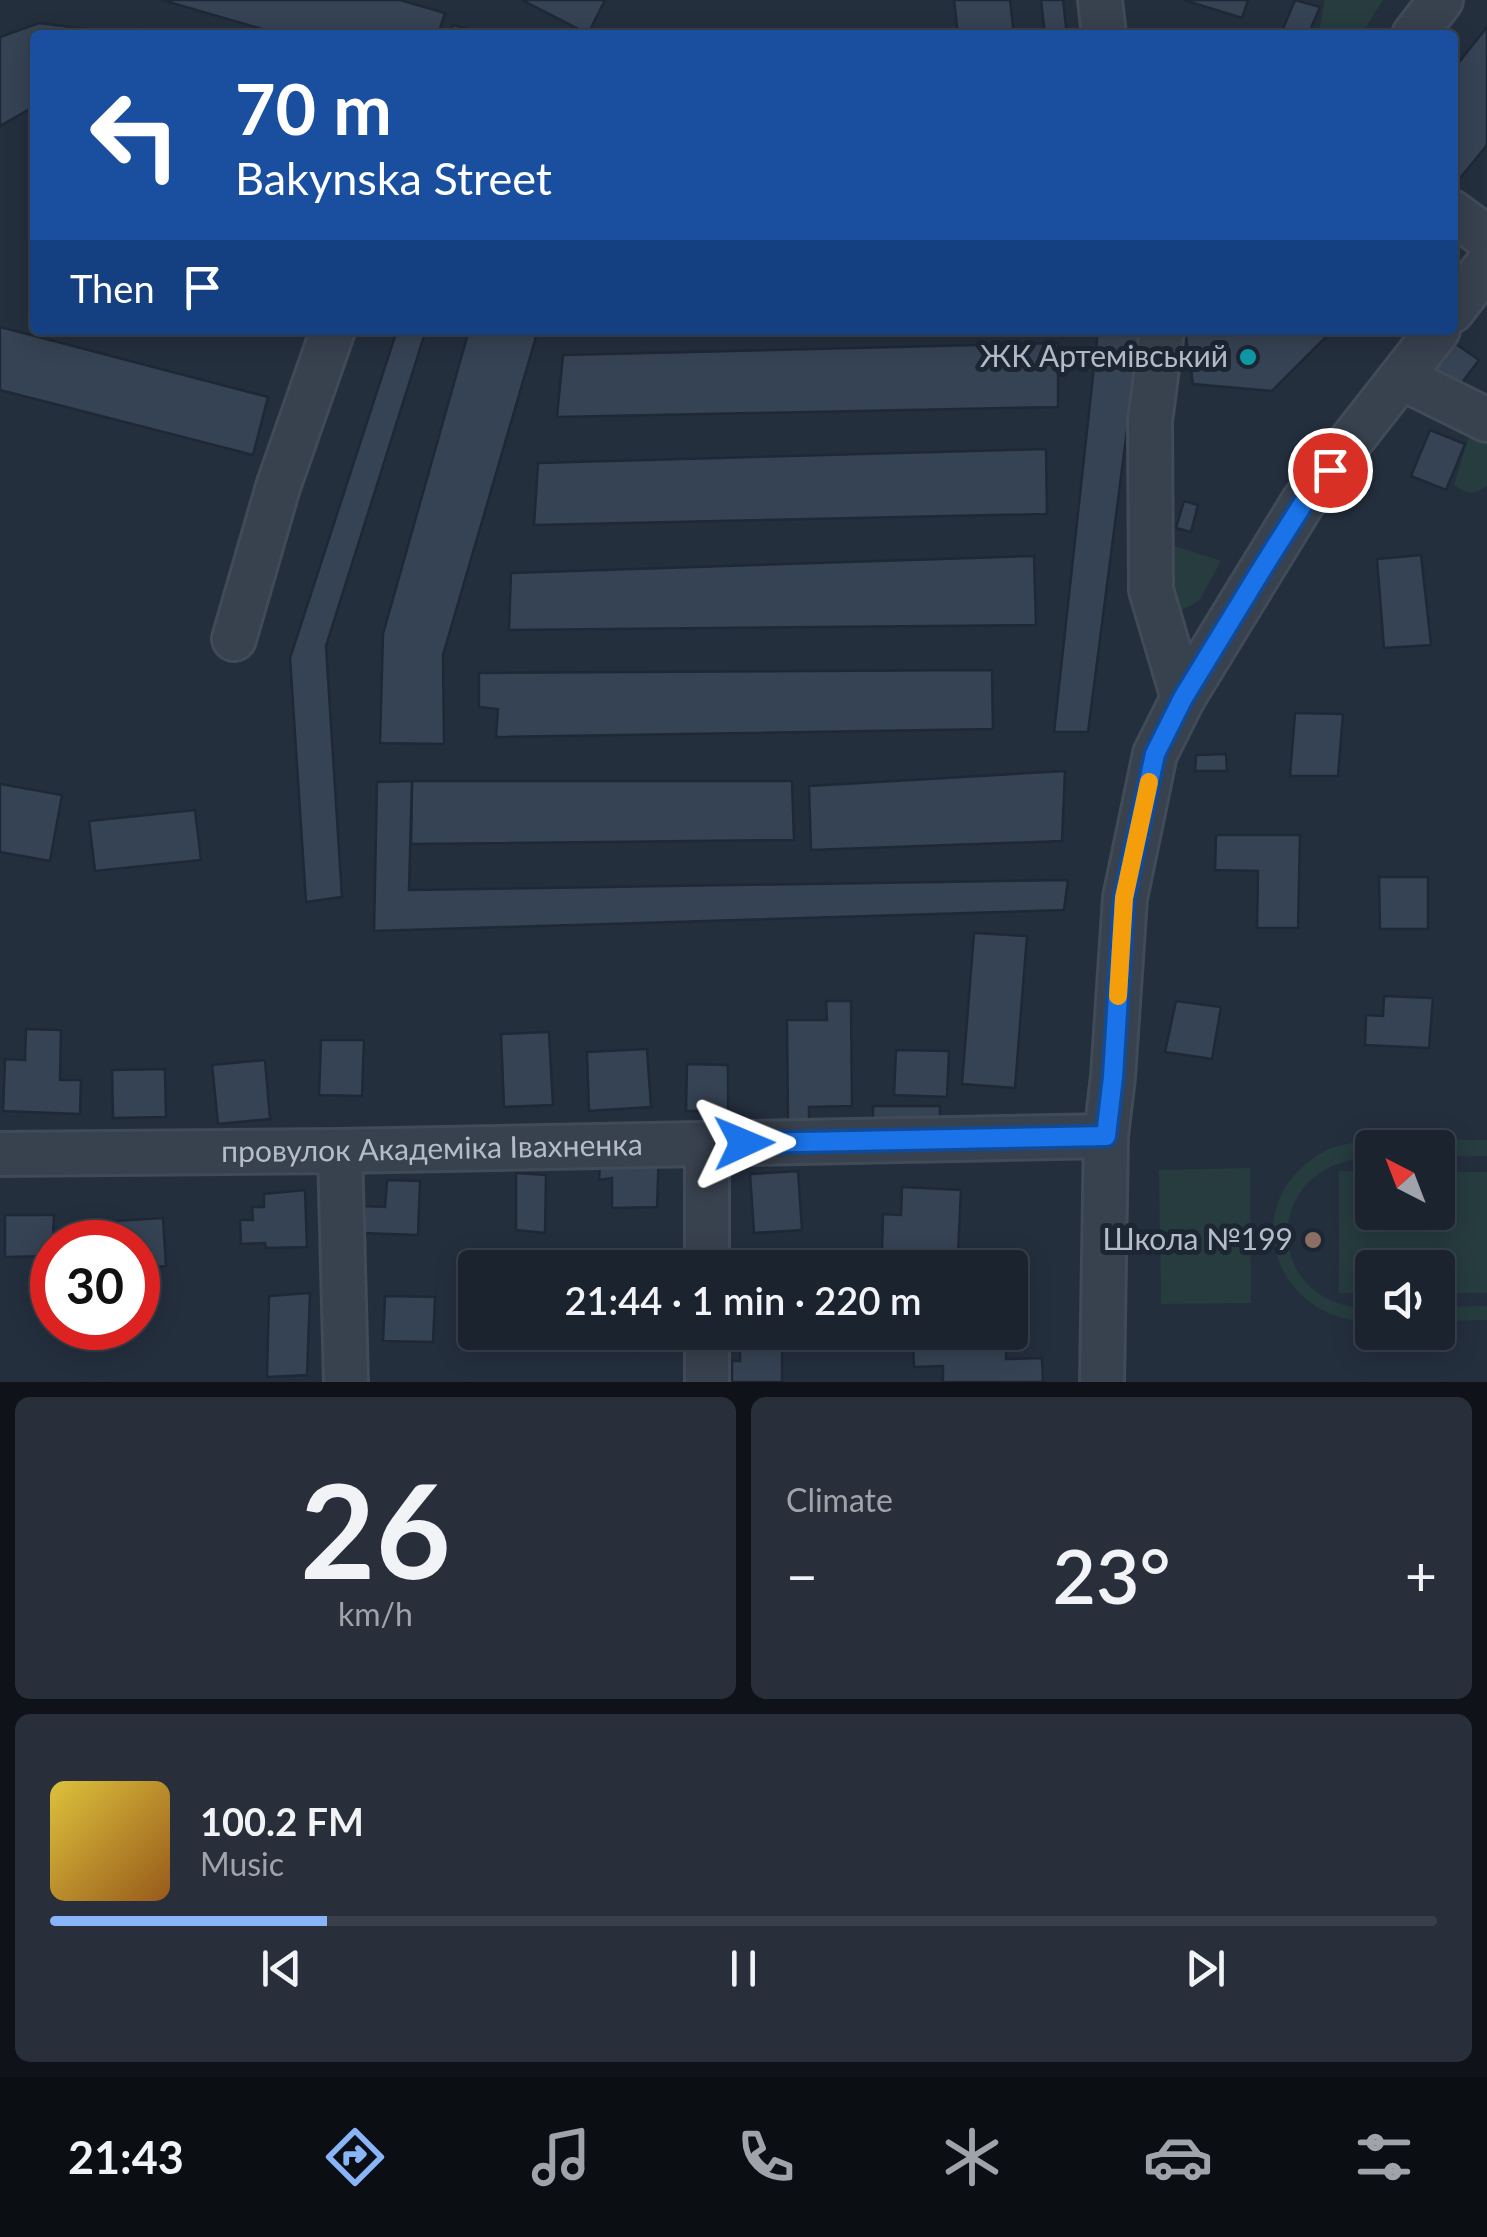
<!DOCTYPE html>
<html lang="en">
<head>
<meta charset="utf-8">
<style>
	body { margin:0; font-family:Lato,sans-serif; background:#282f3a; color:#f1f3f6; height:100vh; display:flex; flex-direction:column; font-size:38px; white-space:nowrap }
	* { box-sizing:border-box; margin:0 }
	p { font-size:32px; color:#a0a4aa }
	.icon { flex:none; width:55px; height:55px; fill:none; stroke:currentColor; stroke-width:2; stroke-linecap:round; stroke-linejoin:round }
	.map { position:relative; height:1382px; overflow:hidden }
	.side { display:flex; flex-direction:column; gap:15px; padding:15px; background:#0f1319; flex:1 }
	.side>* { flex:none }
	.hud { position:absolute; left:30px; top:30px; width:1428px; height:305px; border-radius:10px; box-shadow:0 5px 25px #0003,0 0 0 2px #39404a; background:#1a4fa0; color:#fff; overflow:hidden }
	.needle { width:65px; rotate:318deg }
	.tools { position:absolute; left:1355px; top:1130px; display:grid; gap:20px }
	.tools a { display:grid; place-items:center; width:100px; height:100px; border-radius:10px; background:#1b232e; box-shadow:0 5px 25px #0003,0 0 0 2px #39404a; font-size:50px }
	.speed { position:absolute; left:30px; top:1220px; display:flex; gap:20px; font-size:50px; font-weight:700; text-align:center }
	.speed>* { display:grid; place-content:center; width:130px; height:130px; border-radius:50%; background:#1b232e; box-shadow:0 5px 25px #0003,0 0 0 2px #39404a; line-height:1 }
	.speed .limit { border:15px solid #d22; background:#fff; color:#111 }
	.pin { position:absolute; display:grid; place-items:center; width:85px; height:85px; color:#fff; margin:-42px; border:5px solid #fff; border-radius:50%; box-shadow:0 2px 10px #0007 }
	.me { position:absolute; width:110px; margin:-55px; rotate:89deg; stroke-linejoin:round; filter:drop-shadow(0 0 8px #0008) }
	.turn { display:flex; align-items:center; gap:35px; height:210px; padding:0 40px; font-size:45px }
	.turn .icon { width:130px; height:130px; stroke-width:2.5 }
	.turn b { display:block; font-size:70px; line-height:85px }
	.then { display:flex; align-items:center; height:95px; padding:0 40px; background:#0003; gap:20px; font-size:38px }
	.big { font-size:75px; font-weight:600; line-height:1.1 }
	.side .widget { flex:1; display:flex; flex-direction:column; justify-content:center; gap:15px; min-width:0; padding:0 35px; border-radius:15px; background:#282f3a }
	.side .dial { align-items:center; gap:0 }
	.dial b { font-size:130px; line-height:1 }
	.song { display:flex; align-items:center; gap:30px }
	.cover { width:120px; height:120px; border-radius:15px; background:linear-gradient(135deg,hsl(50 70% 55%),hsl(30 70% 35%)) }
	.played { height:10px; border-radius:5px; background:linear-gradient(90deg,#8ab4f8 20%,#39404a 20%) }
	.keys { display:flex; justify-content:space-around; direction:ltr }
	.heat { display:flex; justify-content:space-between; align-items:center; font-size:55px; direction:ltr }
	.side .tiles { flex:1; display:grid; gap:15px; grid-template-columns:1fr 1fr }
	.widget:last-child { grid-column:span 2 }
	.trip { position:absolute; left:458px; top:1250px; width:570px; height:100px; border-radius:10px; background:#1b232e; box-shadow:0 5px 25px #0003,0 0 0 2px #39404a; font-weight:600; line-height:100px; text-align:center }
	.tabs { display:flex; height:160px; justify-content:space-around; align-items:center; background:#0b0e12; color:#a0a4aa }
	.tabs .icon { width:70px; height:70px }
	.tabs .on { color:#8ab4f8 }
	.tabs b { font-size:45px; color:#f1f3f6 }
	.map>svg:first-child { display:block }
	.green { fill:#263c3f }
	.building { fill:#364354; stroke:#1f2835; stroke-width:2.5 }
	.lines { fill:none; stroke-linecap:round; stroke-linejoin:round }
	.minor-casing { stroke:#414a57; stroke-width:48 }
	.minor { stroke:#38414e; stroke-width:42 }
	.route-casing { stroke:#114b97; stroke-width:25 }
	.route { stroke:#1a73e8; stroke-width:18 }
	.slow { stroke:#f59e0b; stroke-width:18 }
	.culture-dot { fill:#0f9aa8; stroke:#1d2633; stroke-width:4 }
	.education-dot { fill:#8d6e63; stroke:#1d2633; stroke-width:4 }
	.labels { text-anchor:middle; stroke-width:10; stroke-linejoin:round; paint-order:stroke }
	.poi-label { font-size:30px; fill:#b4bcc9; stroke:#1d2633; text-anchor:end }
	.street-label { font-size:30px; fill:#b4bcc9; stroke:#1d2633 }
</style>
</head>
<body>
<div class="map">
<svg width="1487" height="1382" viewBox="0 0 1487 1382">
	<rect width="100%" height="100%" fill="#242f3e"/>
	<g class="green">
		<polygon points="1325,0 1383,0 1361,35 1318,35"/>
		<path d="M1471,430l16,1v55c-14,9 -19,8 -33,-1z"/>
		<polygon points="1159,541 1221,561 1199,601 1178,612"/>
		<path d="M1487,1140v16l-49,1v-9h-66v10c-114,2 -111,152 0,150v14c-102,-1 -138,-125 -45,-172 33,-16 120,-10 160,-10z"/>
		<polygon points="1250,1168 1251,1303 1161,1304 1159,1170"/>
		<polygon points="1339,1171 1372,1172 1372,1212 1438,1212 1438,1172 1487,1172 1487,1293 1438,1293 1438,1268 1372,1268 1372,1293 1339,1293"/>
		<polygon points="1487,1306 1487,1320 1438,1321 1438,1307"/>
	</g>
	<g class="building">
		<polygon points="162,0 400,0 445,13 438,35 283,35"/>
		<polygon points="522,0 605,0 588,34"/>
		<polygon points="954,0 1010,0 1014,35 958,35"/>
		<polygon points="1041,0 1063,0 1067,35 1045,35"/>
		<polygon points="1184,0 1248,0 1242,18"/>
		<polygon points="1295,0 1320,7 1308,35 1292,35 1282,31"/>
		<polygon points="39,23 134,35 140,29 167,35 35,35 35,106 0,126 0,37"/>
		<polygon points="453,25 492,35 450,35"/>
		<polygon points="1487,27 1487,145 1457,182 1452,178 1452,71"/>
		<polygon points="0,327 268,397 253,455 0,390"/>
		<polygon points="397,330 426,330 326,646 342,897 306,902 290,658"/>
		<polygon points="469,330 538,330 443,655 444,744 380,743 383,634"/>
		<polygon points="1098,330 1140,330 1088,732 1054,732"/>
		<polygon points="1185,330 1333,330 1272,391 1193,384"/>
		<polygon points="1453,342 1479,360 1455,392 1429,374"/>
		<polygon points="1058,343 1058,407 557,417 563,355"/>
		<polygon points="1430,430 1465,444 1446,490 1411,476"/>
		<polygon points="1046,449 1047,514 534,525 538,463"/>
		<polygon points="1184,501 1198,505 1191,532 1176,528"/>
		<polygon points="1421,555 1431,645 1384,648 1377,559"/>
		<polygon points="1034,556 1036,625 509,630 511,573"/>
		<polygon points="992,670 993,729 496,737 498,709 479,707 479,673"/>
		<polygon points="1295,713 1343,714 1338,776 1290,776"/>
		<polygon points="1226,754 1227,771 1195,771 1196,755"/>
		<polygon points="1065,771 1062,841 811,850 809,786"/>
		<polygon points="412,781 792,781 794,840 411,844"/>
		<polygon points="412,781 409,890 1068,880 1064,910 374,931 377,782"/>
		<polygon points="0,784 62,795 50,861 0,852"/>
		<polygon points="195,810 201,860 95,871 89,821"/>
		<polygon points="1216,835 1300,835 1298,928 1257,928 1258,871 1215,870"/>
		<polygon points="1379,877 1428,877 1428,929 1380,929"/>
		<polygon points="974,933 1027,936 1015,1088 962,1084"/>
		<polygon points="1384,996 1433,998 1429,1048 1365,1045 1366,1015 1383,1016"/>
		<polygon points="826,1001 851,1001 852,1106 809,1107 809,1122 788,1122 787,1020 827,1020"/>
		<polygon points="1176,1001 1221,1007 1212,1059 1165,1052"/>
		<polygon points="26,1029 61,1030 60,1080 81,1080 80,1114 3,1111 5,1059 25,1060"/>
		<polygon points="549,1032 553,1105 504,1107 501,1034"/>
		<polygon points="321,1040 364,1040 362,1096 319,1095"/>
		<polygon points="647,1049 651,1107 589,1111 587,1052"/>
		<polygon points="896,1050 949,1051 947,1097 894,1095"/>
		<polygon points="265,1060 270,1119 218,1124 212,1065"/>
		<polygon points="687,1064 728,1065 728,1111 686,1111"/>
		<polygon points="165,1069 166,1117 113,1118 112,1070"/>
		<rect x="873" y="1106" width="67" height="18"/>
		<polygon points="659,1150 657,1207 612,1208 612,1178 599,1180 601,1151"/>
		<polygon points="798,1171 802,1230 754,1233 750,1174"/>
		<polygon points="516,1173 546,1175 545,1233 516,1230"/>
		<polygon points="387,1180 420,1181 418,1235 361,1233 362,1206 385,1207"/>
		<polygon points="902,1187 961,1190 958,1254 882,1251 883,1214 901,1215"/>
		<polygon points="305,1190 307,1247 266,1248 265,1243 241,1244 240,1220 253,1220 252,1207 264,1207 264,1194"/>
		<polygon points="5,1215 54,1215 52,1256 5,1257"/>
		<polygon points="163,1218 166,1266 138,1268 138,1242 84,1242 82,1223"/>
		<polygon points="744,1263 790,1264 790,1268 744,1268"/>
		<polygon points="310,1293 307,1375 267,1377 269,1296"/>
		<polygon points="385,1296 435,1297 433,1342 383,1341"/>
		<polygon points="577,1332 670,1332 670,1336 637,1335 637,1351 576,1349"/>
		<polygon points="740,1338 782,1338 782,1382 732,1382 732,1361 740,1361"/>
		<polygon points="1006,1341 1006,1359 1042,1358 1043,1382 943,1382 943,1366 914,1367 913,1342"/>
	</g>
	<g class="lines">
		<defs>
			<g id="minor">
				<polyline points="1100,0 1104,35"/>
				<polyline points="1414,35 1441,0"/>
				<polyline points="1452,212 1487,238"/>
				<polyline points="1452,311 1487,265"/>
				<polyline points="1162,330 1150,421 1151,590 1183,698"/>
				<polyline points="1402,378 1487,420"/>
				<polyline points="234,639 278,487 333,330"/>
				<polyline points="340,1151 346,1382"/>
				<path id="s1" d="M0,1154l340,-3 766,-15"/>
				<polyline points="707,1268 707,1144"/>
				<polyline points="707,1382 707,1332"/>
				<polyline points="1102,1382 1106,1136 1113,1077 1125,898 1155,754 1183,698 1303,502 1438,330"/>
			</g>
		</defs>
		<use href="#minor" class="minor-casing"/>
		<use href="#minor" class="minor"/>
	</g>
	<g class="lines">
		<defs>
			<polyline id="route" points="744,1143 1106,1136 1113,1077 1124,898 1155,754 1183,698 1263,567 1304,502 1330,470"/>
		</defs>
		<use href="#route" class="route-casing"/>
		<use href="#route" class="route"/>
		<polyline class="slow" points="1118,996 1124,898 1149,782"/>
	</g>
	<circle class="culture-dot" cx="1248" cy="357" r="10"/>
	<circle class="education-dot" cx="1313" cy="1240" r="10"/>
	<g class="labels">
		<g class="poi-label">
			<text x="1228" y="367">ЖК Артемівський</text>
			<text x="1293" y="1250">Школа №199</text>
		</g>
		<g class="street-label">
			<text dy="10" stroke="none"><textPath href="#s1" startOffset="432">провулок Академіка Івахненка</textPath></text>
		</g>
	</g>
</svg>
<div class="tools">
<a><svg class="needle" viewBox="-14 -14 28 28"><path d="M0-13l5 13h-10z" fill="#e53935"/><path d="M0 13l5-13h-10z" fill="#a0a4aa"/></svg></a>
<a><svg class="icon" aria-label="sound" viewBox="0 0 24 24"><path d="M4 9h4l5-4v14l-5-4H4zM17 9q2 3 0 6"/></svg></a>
</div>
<div class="speed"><div class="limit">30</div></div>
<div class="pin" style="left:1330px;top:470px;background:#d93025"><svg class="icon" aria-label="arrive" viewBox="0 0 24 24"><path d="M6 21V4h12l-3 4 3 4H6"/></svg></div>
<svg class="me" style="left:744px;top:1143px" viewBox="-20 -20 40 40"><path d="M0-17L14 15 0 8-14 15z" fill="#1a73e8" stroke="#fff" stroke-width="4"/></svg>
<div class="trip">21:44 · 1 min · 220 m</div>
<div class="hud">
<div class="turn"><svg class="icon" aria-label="left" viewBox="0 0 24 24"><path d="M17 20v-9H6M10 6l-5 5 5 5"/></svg><div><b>70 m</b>Bakynska Street</div></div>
<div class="then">Then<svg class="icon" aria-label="arrive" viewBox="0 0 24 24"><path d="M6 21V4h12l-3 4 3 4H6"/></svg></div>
</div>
</div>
<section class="side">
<div class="tiles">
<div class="widget dial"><b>26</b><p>km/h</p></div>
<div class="widget"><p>Climate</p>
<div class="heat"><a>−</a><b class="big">23°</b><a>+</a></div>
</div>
<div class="widget">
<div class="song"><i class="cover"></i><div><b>100.2 FM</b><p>Music</p></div></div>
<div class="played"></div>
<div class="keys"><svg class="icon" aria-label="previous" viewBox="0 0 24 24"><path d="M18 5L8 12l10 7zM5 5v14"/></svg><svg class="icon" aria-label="pause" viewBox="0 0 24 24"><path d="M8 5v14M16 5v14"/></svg><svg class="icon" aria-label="next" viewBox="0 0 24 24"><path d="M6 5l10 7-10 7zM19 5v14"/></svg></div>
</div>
</div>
</section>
<nav class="tabs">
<b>21:43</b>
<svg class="icon on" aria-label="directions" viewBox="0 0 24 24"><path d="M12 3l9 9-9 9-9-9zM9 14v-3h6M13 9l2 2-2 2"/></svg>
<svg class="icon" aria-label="music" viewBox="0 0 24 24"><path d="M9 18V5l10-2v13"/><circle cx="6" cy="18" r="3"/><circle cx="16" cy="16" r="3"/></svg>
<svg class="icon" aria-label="phone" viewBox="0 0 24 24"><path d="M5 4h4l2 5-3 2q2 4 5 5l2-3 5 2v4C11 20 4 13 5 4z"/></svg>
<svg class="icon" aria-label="climate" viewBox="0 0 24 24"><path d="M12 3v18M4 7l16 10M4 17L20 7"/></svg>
<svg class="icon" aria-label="car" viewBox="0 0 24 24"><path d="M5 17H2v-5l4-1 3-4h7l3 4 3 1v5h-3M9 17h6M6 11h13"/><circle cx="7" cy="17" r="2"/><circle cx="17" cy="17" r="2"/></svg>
<svg class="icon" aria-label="filters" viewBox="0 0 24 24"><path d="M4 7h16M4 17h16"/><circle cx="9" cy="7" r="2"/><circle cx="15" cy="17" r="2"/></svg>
</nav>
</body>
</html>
